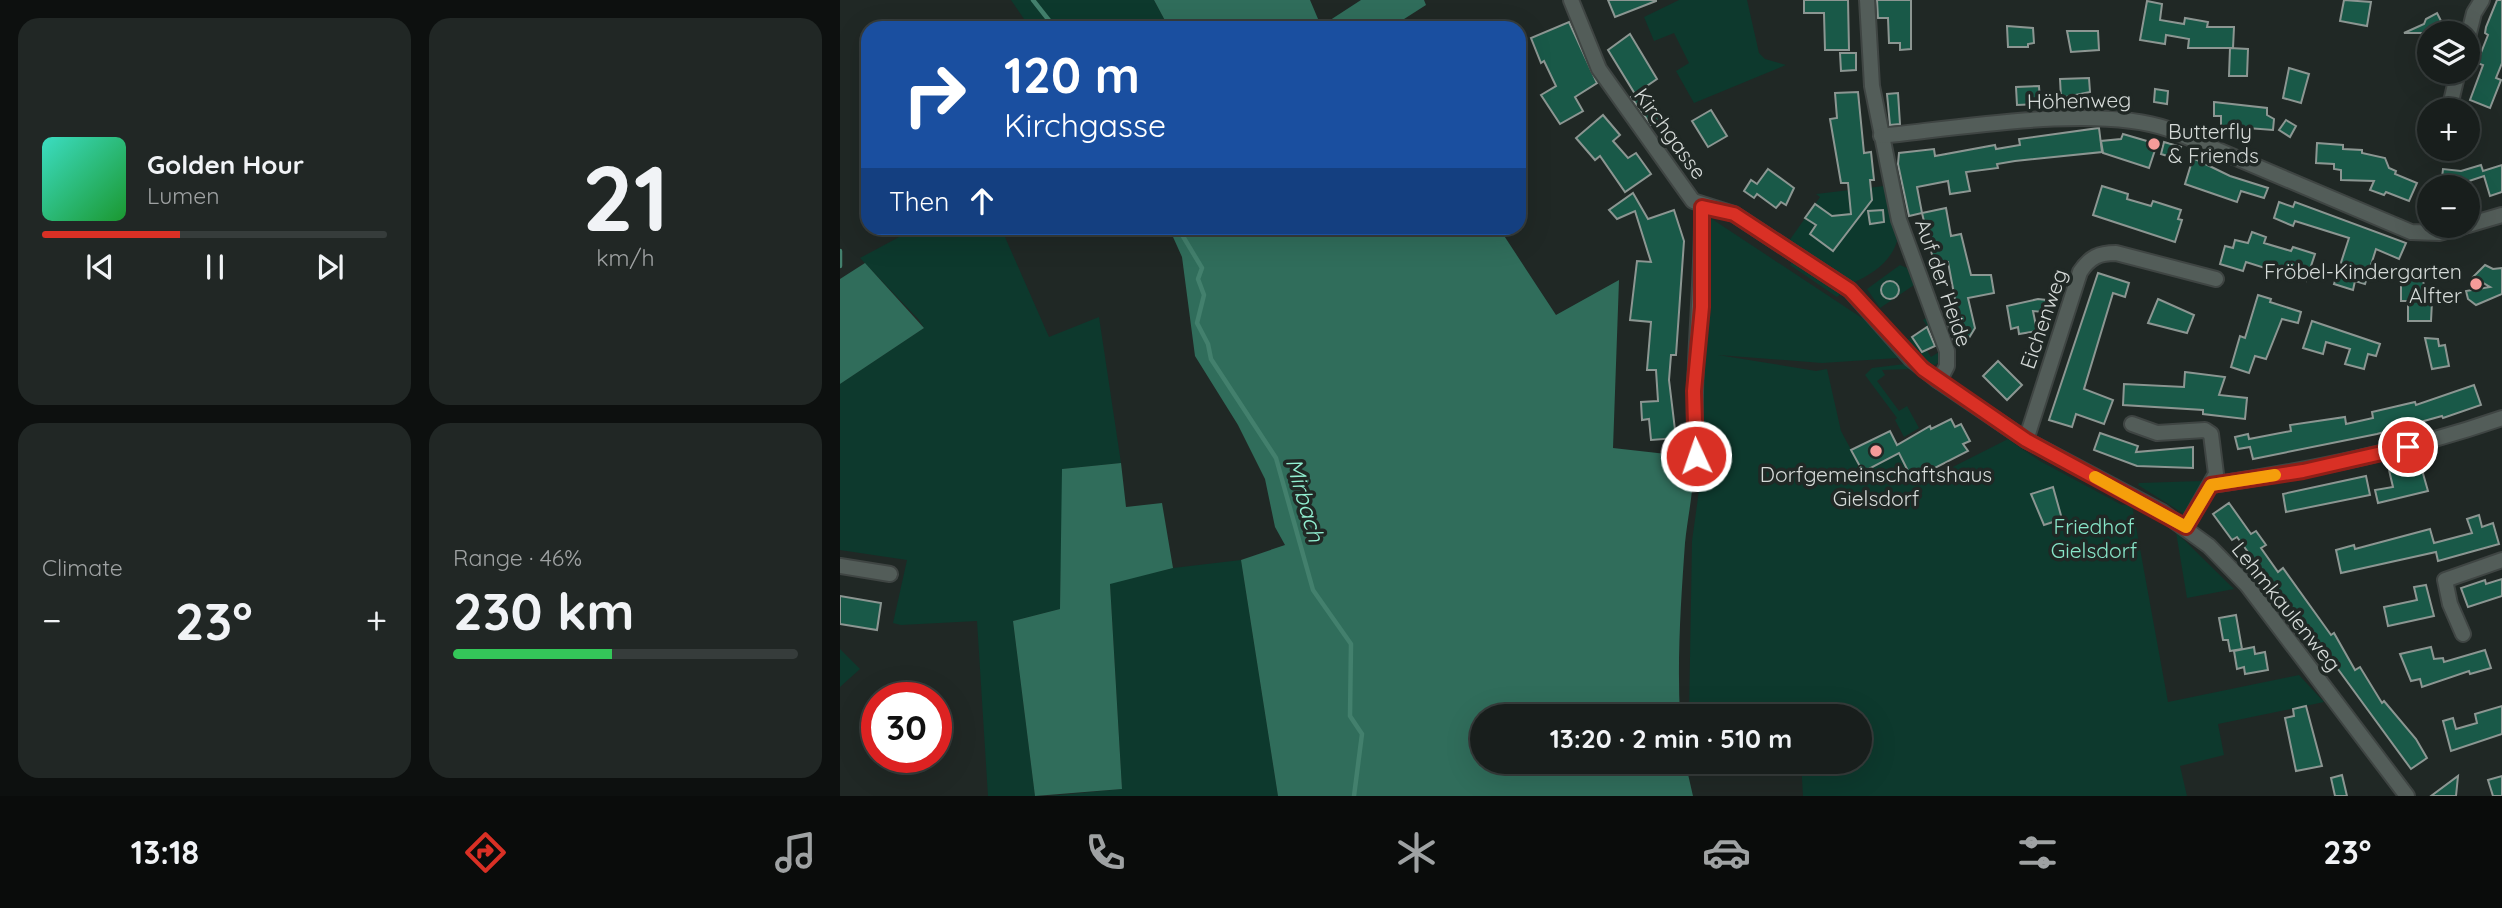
<!DOCTYPE html>
<html lang="en">
<head>
<meta charset="utf-8">
<style>
	body { margin:0; font-family:Quicksand,sans-serif; background:#212725; color:#f1f3f6; height:100vh; display:flex; flex-direction:column; font-size:26px; white-space:nowrap }
	* { box-sizing:border-box; margin:0 }
	p { font-size:23px; color:#9fa2a3 }
	.icon { flex:none; width:38px; height:38px; fill:none; stroke:currentColor; stroke-width:2; stroke-linecap:round; stroke-linejoin:round }
	.map { position:relative; flex:1; overflow:hidden }
	.details { display:flex; flex-direction:column; gap:18px; padding:18px; background:#0d100f; width:840px }
	.details>* { flex:none }
	.top-card { position:absolute; left:21px; top:21px; width:665px; height:214px; border-radius:21px; box-shadow:0 7px 28px #0002,0 0 0 2px #363c3b; background:#1a4fa0; color:#fff; overflow:hidden }
	.controls { position:absolute; left:1577px; top:21px; display:grid; gap:14px }
	.controls a { display:grid; place-items:center; width:63px; height:63px; border-radius:50%; background:#181e1c; box-shadow:0 7px 28px #0002,0 0 0 2px #363c3b; font-size:35px }
	.speed { position:absolute; left:21px; top:682px; display:flex; gap:14px; font-size:35px; font-weight:700; text-align:center }
	.speed>* { display:grid; place-content:center; width:91px; height:91px; border-radius:50%; background:#181e1c; box-shadow:0 7px 28px #0002,0 0 0 2px #363c3b; line-height:1 }
	.speed .limit { border:10px solid #d22; background:#fff; color:#111 }
	.pin { position:absolute; display:grid; place-items:center; width:60px; height:60px; color:#fff; margin:-30px; border:4px solid #fff; border-radius:50%; box-shadow:0 2px 7px #0007 }
	.me { position:absolute; width:77px; margin:-38px; rotate:357deg; stroke-linejoin:round; filter:drop-shadow(0 0 5px #0008) }
	.turn { display:flex; align-items:center; gap:24px; height:147px; padding:0 28px; font-size:32px }
	.turn .icon { width:91px; height:91px; stroke-width:2.5 }
	.turn b { display:block; font-size:49px; line-height:60px }
	.then { display:flex; align-items:center; height:66px; padding:0 28px; background:#0003; gap:14px; font-size:26px }
	.big { font-size:52px; font-weight:700; line-height:1.1 }
	.details .widget { flex:1; display:flex; flex-direction:column; justify-content:center; gap:10px; min-width:0; padding:0 24px; border-radius:21px; background:#212725 }
	.details .dial { align-items:center; gap:0 }
	.dial b { font-size:91px; line-height:1 }
	.song { display:flex; align-items:center; gap:21px }
	.cover { width:84px; height:84px; border-radius:10px; background:linear-gradient(135deg,hsl(170 70% 55%),hsl(130 70% 35%)) }
	.played { height:7px; border-radius:4px; background:linear-gradient(90deg,#d93025 40%,#363c3b 40%) }
	.keys { display:flex; justify-content:space-around; direction:ltr }
	.heat { display:flex; justify-content:space-between; align-items:center; font-size:38px; direction:ltr }
	.charge { height:10px; border-radius:5px; background:linear-gradient(90deg,#34c759 46%,#363c3b 0) }
	.details .tiles { flex:1; display:grid; gap:18px; grid-template-columns:repeat(2,1fr) }
	.trip { position:absolute; left:630px; top:704px; width:402px; height:70px; border-radius:35px; background:#181e1c; box-shadow:0 7px 28px #0002,0 0 0 2px #363c3b; font-weight:700; line-height:70px; text-align:center }
	.menu { display:flex; height:112px; justify-content:space-around; align-items:center; background:#0a0c0b; color:#9fa2a3 }
	.menu .icon { width:49px; height:49px }
	.menu .active { color:#d93025 }
	.menu b { font-size:32px; color:#f1f3f6 }
	main { display:flex; flex:1; min-height:0 }
	.map>svg:first-child { display:block }
	.green { fill:#0d392d }
	.forest { fill:#306d5b }
	.lines { fill:none; stroke-linecap:round; stroke-linejoin:round }
	.stream { stroke:#43806d; stroke-width:4.5 }
	.building { fill:#195948; stroke:#8c9692; stroke-width:2 }
	.minor-casing { stroke:#3f4543; stroke-width:18 }
	.minor { stroke:#535d59; stroke-width:14 }
	.route-casing { stroke:#8d1f18; stroke-width:18 }
	.route { stroke:#d93025; stroke-width:12 }
	.slow { stroke:#f59e0b; stroke-width:12 }
	.poi-dot { fill:#f59b99; stroke:#202825; stroke-width:2.5 }
	.labels { text-anchor:middle; stroke-width:7; stroke-linejoin:round; paint-order:stroke }
	.street-label { font-size:21px; fill:#d5dad8; stroke:#202825 }
	.poi-label { font-size:21px; fill:#d5dad8; stroke:#202825; text-anchor:start }
	.park-label { font-size:21px; fill:#88e6c9; stroke:#202825 }
	.water-label { font-size:23px; font-style:italic; fill:#93f1d3; stroke:#202825 }
</style>
</head>
<body>
<main>
<section class="details">
<div class="tiles">
<div class="widget">
<div class="song"><i class="cover"></i><div><b>Golden Hour</b><p>Lumen</p></div></div>
<div class="played"></div>
<div class="keys"><svg class="icon" aria-label="previous" viewBox="0 0 24 24"><path d="M18 5L8 12l10 7zM5 5v14"/></svg><svg class="icon" aria-label="pause" viewBox="0 0 24 24"><path d="M8 5v14M16 5v14"/></svg><svg class="icon" aria-label="next" viewBox="0 0 24 24"><path d="M6 5l10 7-10 7zM19 5v14"/></svg></div>
</div>
<div class="widget dial"><b>21</b><p>km/h</p></div>
<div class="widget"><p>Climate</p>
<div class="heat"><a>−</a><b class="big">23°</b><a>+</a></div>
</div>
<div class="widget"><p>Range · 46%</p><b class="big">230 km</b><div class="charge"></div></div>
</div>
</section>
<div class="map">
<svg width="1662" height="796" viewBox="0 0 1662 796">
	<rect width="100%" height="100%" fill="#202825"/>
	<g class="green">
		<polygon points="171,0 314,0 329,28 190,28"/>
		<polygon points="839,0 907,0 919,53 925,59 946,65 854,103 836,71 849,63 834,33 814,41 804,17"/>
		<path d="M1044,186l13,55c-6,21 -25,33 -44,42l-64,-42 31,-44 -4,-3z"/>
		<polygon points="869,217 1025,320 1058,358 982,363 878,355 976,371 987,369 1001,431 1023,472 1061,453 1070,474 1083,468 1089,479 1168,439 1200,461 1282,505 1292,505 1328,702 1459,675 1484,702 1378,724 1384,755 1340,766 1347,796 963,796 961,761 1020,761 1020,716 849,716 852,541 861,476 860,391 868,304"/>
		<polygon points="76,228 161,228 209,337 259,317 281,463 223,469 220,609 173,621 195,796 148,796 137,621 61,625 53,623 67,560 0,550 0,384 84,328 79,320 20,258"/>
		<polygon points="954,260 1003,292 997,297 950,265"/>
		<polygon points="1060,265 1067,268 1074,285 1040,308 1027,289"/>
		<polygon points="1089,316 1103,353 1100,362 1094,365 1086,363 1064,342 1072,337 1082,352 1086,349 1091,357 1099,352 1094,344 1097,341 1083,320"/>
		<polygon points="1065,364 1070,369 1042,370 1045,375 1037,381 1059,411 1067,406 1079,428 1064,437 1055,420 1057,418 1025,375 1032,368"/>
		<polygon points="1362,481 1365,483 1344,514 1298,485 1299,483"/>
		<polygon points="1336,532 1394,589 1347,598"/>
		<polygon points="401,560 438,796 209,796 282,789 270,583 333,568"/>
		<polygon points="0,649 20,669 0,687"/>
	</g>
	<g class="forest">
		<polygon points="314,0 470,0 481,26 521,0 584,0 586,5 550,28 329,28"/>
		<path d="M329,228h330l57,87 63,-35 -6,168 80,9c2,30 -5,56 -8,86 -4,56 -8,116 -5,173h-198v45h203l8,35h-415l-37,-236 44,-15 -10,-18 -10,-48 -27,-54 -43,-69 -13,-99z"/>
		<polygon points="25,263 84,328 0,384 0,279"/>
		<polygon points="281,463 286,507 322,503 333,568 270,584 282,789 195,796 173,621 220,609 222,469"/>
	</g>
	<g class="lines">
		<g class="stream">
			<polyline points="193,0 215,28"/>
			<polyline points="338,228 362,268 358,279 364,295 357,323 368,344 371,359 436,458 473,590 511,644 510,716 522,734 514,796"/>
			<polyline points="0,251 0,266"/>
		</g>
	</g>
	<g class="building">
		<polygon points="768,0 816,0 816,1 775,17"/>
		<polygon points="964,0 1008,0 1009,50 985,50 984,13 964,13"/>
		<polygon points="1037,0 1071,0 1071,49 1060,50 1060,43 1049,43 1048,18 1038,18"/>
		<polygon points="1504,0 1531,2 1527,26 1500,21"/>
		<polygon points="1657,0 1662,0 1662,63 1656,78 1661,80 1650,108 1630,100 1643,65 1637,63 1648,35 1645,33 1646,27"/>
		<polygon points="1307,1 1322,4 1320,20 1344,24 1345,18 1368,22 1367,27 1394,27 1393,48 1348,48 1349,39 1326,35 1325,44 1300,40"/>
		<polygon points="1597,13 1602,23 1600,33 1564,33 1584,24 1586,19"/>
		<polygon points="729,22 757,83 735,97 743,111 720,124 701,95 716,86 704,61 701,63 691,38"/>
		<polygon points="1167,26 1193,28 1194,43 1188,44 1188,47 1168,47"/>
		<polygon points="1227,31 1258,31 1259,50 1231,52"/>
		<polygon points="790,34 817,79 795,94 768,50"/>
		<polygon points="1390,48 1408,49 1407,76 1389,76"/>
		<polygon points="1000,53 1016,53 1016,70 1001,71"/>
		<polygon points="1449,68 1469,74 1461,103 1443,98"/>
		<polygon points="1249,78 1250,92 1221,98 1220,79"/>
		<polygon points="1199,86 1200,104 1177,105 1176,87"/>
		<polygon points="1315,89 1328,91 1327,104 1314,102"/>
		<polygon points="800,91 820,119 811,125 791,97"/>
		<polygon points="1018,92 1024,153 1031,152 1034,180 1030,180 1032,200 993,251 970,234 976,225 965,218 975,204 992,216 1011,214 1008,183 1001,183 990,119 997,118 995,93"/>
		<polygon points="1058,93 1060,124 1050,125 1047,94"/>
		<polygon points="1374,102 1427,108 1427,115 1434,119 1433,130 1381,126 1381,116 1374,116"/>
		<polygon points="871,110 887,136 868,147 852,121"/>
		<polygon points="763,115 780,135 773,141 788,158 796,153 811,174 785,192 760,156 755,160 736,138"/>
		<polygon points="1446,120 1456,126 1450,137 1439,130"/>
		<polygon points="1259,128 1262,152 1175,161 1157,164 1158,168 1126,172 1130,191 1110,194 1108,181 1077,187 1082,213 1069,216 1058,164 1059,153 1094,149 1095,156 1155,145 1156,149 1180,145 1179,139"/>
		<polygon points="1283,134 1317,144 1309,168 1263,153 1261,141 1281,139"/>
		<polygon points="1324,142 1341,147 1337,159 1321,154"/>
		<polygon points="1477,143 1503,145 1503,149 1522,150 1522,153 1545,158 1549,168 1556,171 1555,174 1577,183 1569,201 1546,192 1544,195 1530,190 1534,181 1501,180 1501,170 1494,169 1494,164 1476,163"/>
		<polygon points="1353,158 1390,176 1428,188 1424,198 1401,191 1397,202 1345,184"/>
		<polygon points="1641,165 1643,171 1662,165 1662,192 1650,196 1644,176 1623,183 1623,187 1601,187 1603,169 1621,171"/>
		<polygon points="928,169 954,188 946,205 941,202 936,208 917,194 914,198 904,191 911,180 917,184"/>
		<polygon points="1262,186 1288,194 1287,199 1311,206 1313,201 1341,210 1338,219 1342,220 1335,242 1253,215"/>
		<polygon points="793,193 808,219 834,210 844,241 836,355 831,355 829,380 836,438 811,440 809,419 802,420 801,402 818,401 816,370 807,370 811,322 790,320 797,261 811,262 795,211 777,219 769,210"/>
		<polygon points="1439,202 1453,207 1455,202 1566,243 1559,259 1536,249 1525,284 1515,281 1513,290 1494,284 1509,238 1455,221 1453,226 1434,218"/>
		<polygon points="1106,208 1111,236 1121,234 1131,275 1151,275 1154,293 1128,298 1135,328 1129,338 1114,342 1108,325 1115,324 1113,316 1118,315 1108,262 1094,263 1082,213"/>
		<polygon points="1043,210 1044,222 1030,224 1028,211"/>
		<polygon points="1412,232 1426,237 1424,243 1451,251 1453,247 1475,254 1466,281 1406,262 1403,271 1380,264 1385,246 1393,248 1395,240 1408,243"/>
		<polygon points="1645,265 1653,269 1662,268 1662,294 1636,305 1628,299 1626,291 1650,287 1633,277"/>
		<polygon points="1258,273 1289,283 1285,297 1273,293 1244,389 1273,400 1264,424 1236,414 1232,427 1209,420"/>
		<polygon points="1561,278 1583,278 1586,301 1592,301 1591,321 1568,321 1568,301 1561,301"/>
		<circle cx="1050" cy="290" r="9"/>
		<polygon points="1418,295 1431,299 1430,302 1461,312 1458,323 1442,319 1426,359 1415,356 1409,373 1391,367 1400,336 1405,338"/>
		<polygon points="1198,299 1215,301 1214,313 1193,311 1197,331 1179,334 1178,327 1171,329 1167,306"/>
		<polygon points="1318,299 1354,315 1347,333 1308,323"/>
		<polygon points="1472,321 1540,344 1536,356 1528,354 1524,369 1505,364 1510,349 1486,342 1483,354 1463,348"/>
		<polygon points="1087,327 1095,346 1082,352 1072,337"/>
		<polygon points="1585,338 1598,339 1599,346 1605,345 1609,366 1592,369"/>
		<polygon points="1158,361 1182,385 1167,400 1143,376"/>
		<polygon points="1345,372 1385,377 1379,395 1407,398 1405,419 1363,414 1363,410 1283,405 1284,384 1344,387"/>
		<polygon points="1634,385 1641,405 1603,418 1602,416 1537,434 1413,459 1410,447 1398,449 1395,437 1408,434 1409,439 1451,431 1450,425 1505,417 1506,424 1533,418 1532,412 1575,402 1576,405"/>
		<polygon points="1111,419 1115,427 1121,424 1130,441 1123,444 1128,451 1091,470 1088,465 1070,475 1059,453 1023,472 1011,450 1050,431 1057,445 1090,426 1091,429"/>
		<polygon points="1260,433 1298,446 1296,452 1353,447 1353,468 1297,466 1254,450"/>
		<polygon points="1580,463 1588,491 1538,503 1535,490 1553,487 1549,470"/>
		<polygon points="1526,476 1530,495 1446,512 1443,494"/>
		<polygon points="1213,487 1222,519 1204,525 1191,494"/>
		<polygon points="1389,503 1411,534 1416,531 1426,545 1421,548 1438,572 1443,568 1491,635 1494,633 1515,670 1520,667 1542,703 1544,701 1576,739 1587,758 1571,769 1465,624 1462,626 1397,537 1392,540 1373,514"/>
		<polygon points="1639,515 1642,527 1653,523 1659,544 1598,561 1596,552 1501,573 1496,550 1514,545 1515,549 1590,529 1594,543 1632,533 1627,519"/>
		<polygon points="1662,579 1662,596 1628,607 1621,588 1645,580 1646,584"/>
		<polygon points="1586,585 1594,616 1548,626 1544,607 1577,600 1574,587"/>
		<polygon points="0,596 41,603 37,630 0,624"/>
		<polygon points="1396,615 1402,649 1390,651 1388,640 1383,640 1379,618"/>
		<polygon points="1414,647 1415,654 1425,652 1428,670 1405,674 1404,667 1397,669 1394,651"/>
		<polygon points="1591,647 1594,659 1603,658 1604,662 1645,650 1651,668 1630,674 1629,671 1582,687 1580,679 1571,681 1560,654"/>
		<polygon points="1466,706 1482,766 1456,771 1445,718 1454,716 1453,709"/>
		<polygon points="1662,706 1662,734 1611,751 1603,721 1613,718 1616,729 1637,723 1635,714"/>
		<polygon points="1502,775 1507,796 1495,796 1491,778"/>
		<polygon points="1618,776 1616,796 1591,796"/>
		<polygon points="1662,776 1662,796 1653,796 1648,780"/>
	</g>
	<g class="lines">
		<defs>
			<g id="minor">
				<polyline points="731,0 759,69 853,201 894,214 1010,290 1071,359 1096,379 1186,440 1322,512 1369,546 1407,585 1567,796"/>
				<polyline points="1027,0 1032,86 1059,220 1107,351 1107,366 1099,381"/>
				<polyline points="1628,37 1634,13 1642,0"/>
				<polyline points="1609,110 1618,72"/>
				<path d="M1041,136c77,-8 216,-32 287,-7l243,103 28,1 26,-7"/>
				<polyline points="1628,225 1662,215"/>
				<polyline points="1292,424 1317,433 1365,430 1371,434 1376,474 1346,527"/>
				<path d="M1186,440l54,-168c10,-15 19,-19 36,-19l100,26"/>
				<path d="M856,456c-5,-83 7,-165 6,-249"/>
				<path d="M1371,485c99,-15 196,-34 291,-67"/>
				<polyline points="0,566 50,574"/>
				<polyline points="1623,634 1610,604 1605,580 1662,560"/>
			</g>
		</defs>
		<use href="#minor" class="minor-casing"/>
		<use href="#minor" class="minor"/>
	</g>
	<g class="lines">
		<defs>
			<polyline id="route" points="856,456 854,391 862,307 862,207 894,214 1010,290 1083,369 1186,440 1346,527 1371,485 1463,471 1568,447"/>
		</defs>
		<use href="#route" class="route-casing"/>
		<use href="#route" class="route"/>
		<polyline class="slow" points="1255,477 1346,527 1371,485 1435,475"/>
	</g>
	<g class="poi-dot">
		<circle cx="1314" cy="144" r="7"/>
		<circle cx="1636" cy="284" r="7"/>
		<circle cx="1036" cy="451" r="7"/>
	</g>
	<g class="labels">
		<g class="street-label">
			<text transform="translate(1239 101) rotate(-1)" y="7">Höhenweg</text>
			<text transform="translate(830 134) rotate(54)" y="7">Kirchgasse</text>
			<text transform="translate(1103 283) rotate(71)" y="7">Auf der Heide</text>
			<text transform="translate(1204 319) rotate(-71)" y="7">Eichenweg</text>
			<text transform="translate(1446 607) rotate(51)" y="7">Lehmkaulenweg</text>
		</g>
		<g class="poi-label">
			<text x="1328" y="139">Butterfly<tspan x="1328" dy="24">&amp; Friends</tspan></text>
			<text x="1622" y="279" text-anchor="end">Fröbel-Kindergarten<tspan x="1622" dy="24">Alfter</tspan></text>
			<text x="1036" y="482" text-anchor="middle">Dorfgemeinschaftshaus<tspan x="1036" dy="24">Gielsdorf</tspan></text>
		</g>
		<g class="park-label">
			<text x="1254" y="534">Friedhof<tspan x="1254" dy="24">Gielsdorf</tspan></text>
		</g>
		<g class="water-label">
			<text transform="translate(465 500) rotate(74)" y="8">Mirbach</text>
		</g>
	</g>
</svg>
<div class="controls">
<a><svg class="icon" aria-label="layers" viewBox="0 0 24 24"><path d="M12 4l9 5-9 5-9-5zM3 14l9 5 9-5"/></svg></a>
<a>+</a>
<a>−</a>
</div>
<div class="speed"><div class="limit">30</div></div>
<div class="pin" style="left:1568px;top:447px;background:#d93025"><svg class="icon" aria-label="arrive" viewBox="0 0 24 24"><path d="M6 21V4h12l-3 4 3 4H6"/></svg></div>
<svg class="me" style="left:856px;top:456px" viewBox="-20 -20 40 40"><circle r="17" fill="#d93025" stroke="#fff" stroke-width="3"/><path d="M0-11L8 9 0 5-8 9z" fill="#fff"/></svg>
<div class="trip">13:20 · 2 min · 510 m</div>
<div class="top-card">
<div class="turn"><svg class="icon" aria-label="right" viewBox="0 0 24 24"><path d="M7 20v-9h11M14 6l5 5-5 5"/></svg><div><b>120 m</b>Kirchgasse</div></div>
<div class="then">Then<svg class="icon" aria-label="ahead" viewBox="0 0 24 24"><path d="M12 20V5M6 11l6-6 6 6"/></svg></div>
</div>
</div>
</main>
<nav class="menu">
<b>13:18</b>
<svg class="icon active" aria-label="directions" viewBox="0 0 24 24"><path d="M12 3l9 9-9 9-9-9zM9 14v-3h6M13 9l2 2-2 2"/></svg>
<svg class="icon" aria-label="music" viewBox="0 0 24 24"><path d="M9 18V5l10-2v13"/><circle cx="6" cy="18" r="3"/><circle cx="16" cy="16" r="3"/></svg>
<svg class="icon" aria-label="phone" viewBox="0 0 24 24"><path d="M5 4h4l2 5-3 2q2 4 5 5l2-3 5 2v4C11 20 4 13 5 4z"/></svg>
<svg class="icon" aria-label="climate" viewBox="0 0 24 24"><path d="M12 3v18M4 7l16 10M4 17L20 7"/></svg>
<svg class="icon" aria-label="car" viewBox="0 0 24 24"><path d="M5 17H2v-5l4-1 3-4h7l3 4 3 1v5h-3M9 17h6M6 11h13"/><circle cx="7" cy="17" r="2"/><circle cx="17" cy="17" r="2"/></svg>
<svg class="icon" aria-label="filters" viewBox="0 0 24 24"><path d="M4 7h16M4 17h16"/><circle cx="9" cy="7" r="2"/><circle cx="15" cy="17" r="2"/></svg>
<b>23°</b>
</nav>
</body>
</html>
